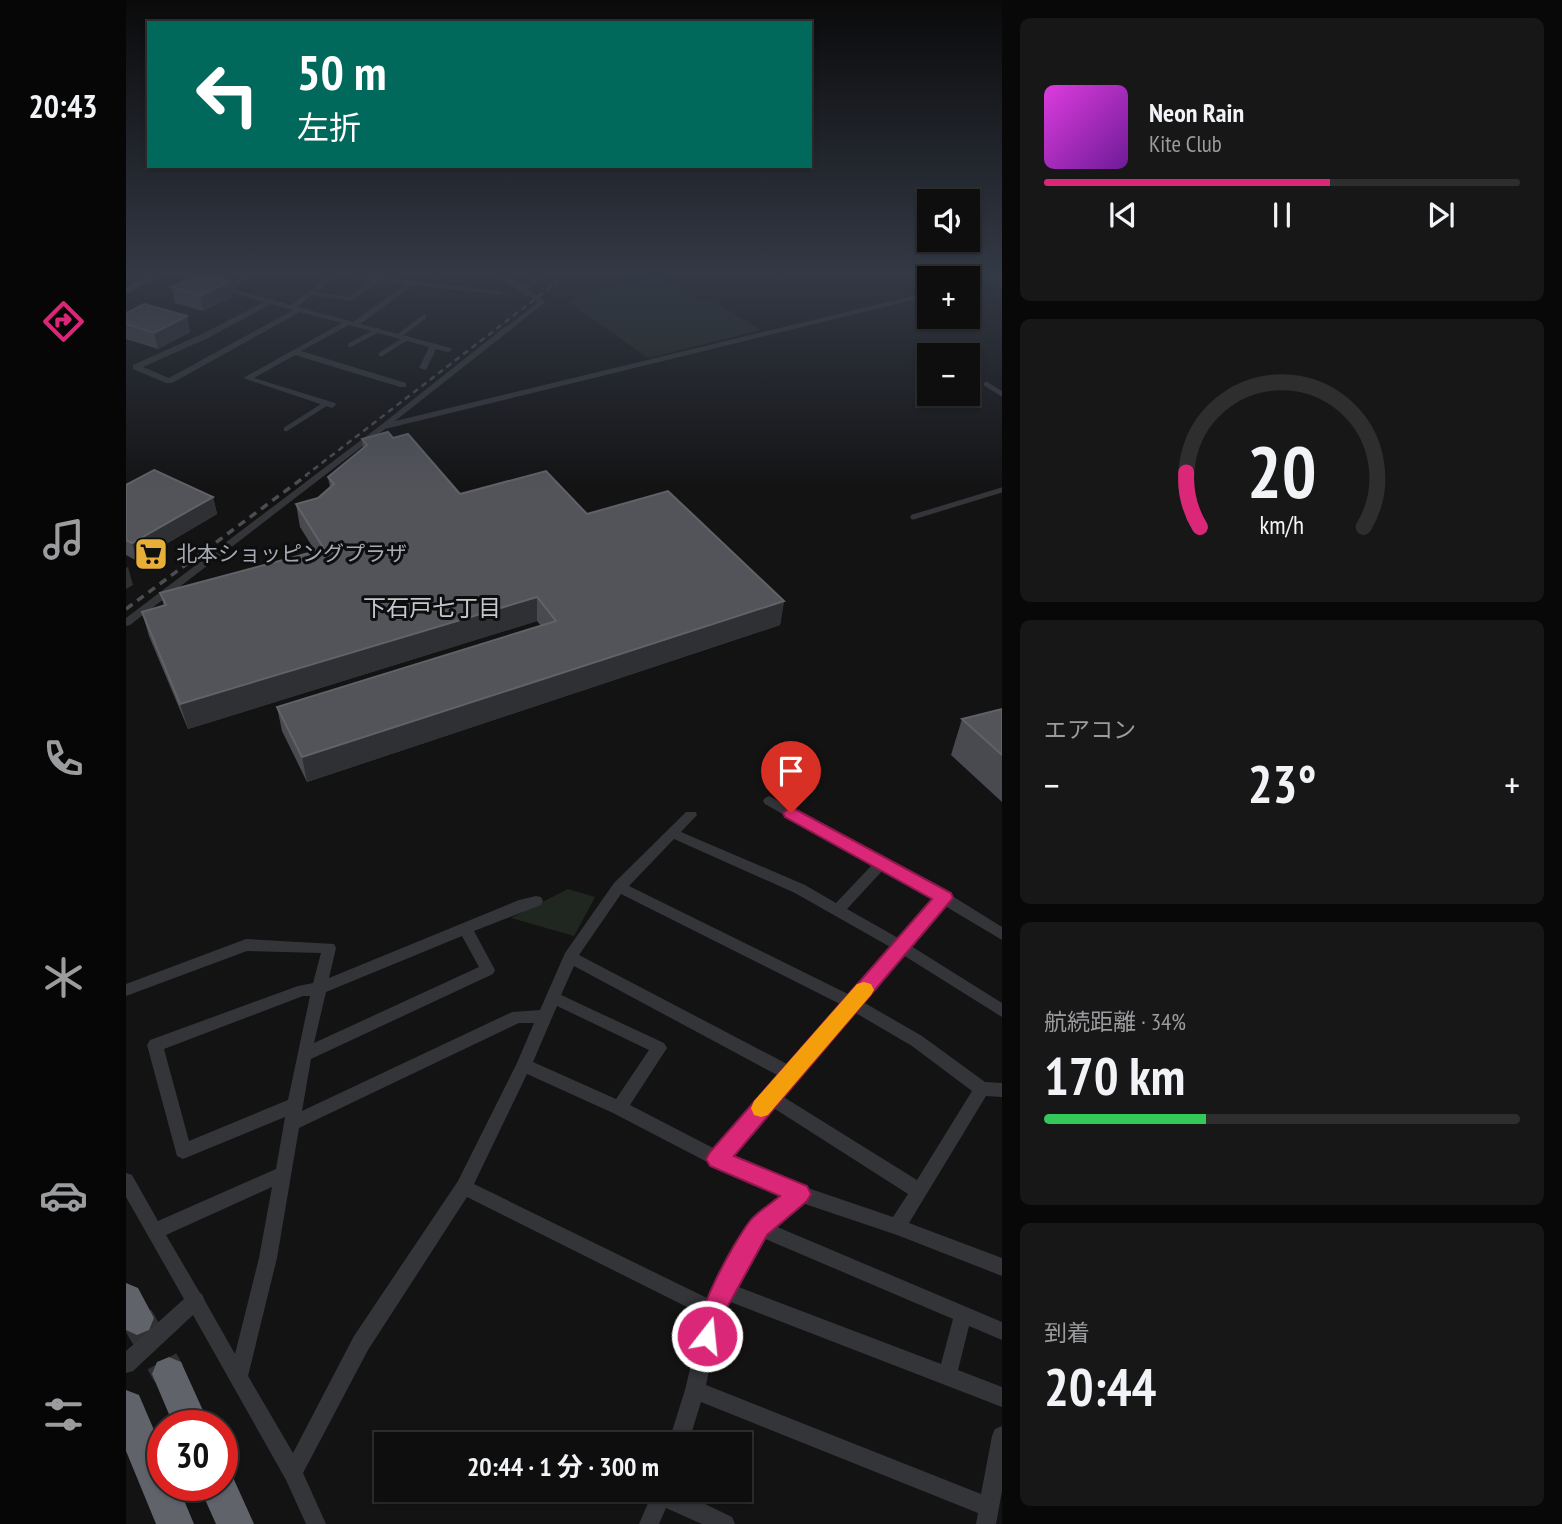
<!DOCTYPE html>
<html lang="ja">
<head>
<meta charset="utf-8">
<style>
	body { margin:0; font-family:"PT Sans Narrow","Noto Sans JP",sans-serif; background:#171718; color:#f1f3f6; height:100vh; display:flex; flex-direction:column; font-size:26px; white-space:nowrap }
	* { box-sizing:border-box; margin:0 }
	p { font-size:23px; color:#9b9c9e }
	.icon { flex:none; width:38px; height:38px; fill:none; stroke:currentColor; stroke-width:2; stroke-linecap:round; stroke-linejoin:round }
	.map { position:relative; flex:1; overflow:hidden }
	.panel { display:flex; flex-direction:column; gap:18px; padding:18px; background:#080808; width:560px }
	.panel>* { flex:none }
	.guide { position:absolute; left:21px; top:21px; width:665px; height:147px; border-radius:0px; box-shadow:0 2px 5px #0004,0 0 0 2px #2e2e2f; background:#00695c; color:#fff; overflow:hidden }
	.controls { position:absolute; left:791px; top:189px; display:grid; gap:14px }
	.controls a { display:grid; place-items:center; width:63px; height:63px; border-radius:0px; background:#0e0e0f; box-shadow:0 2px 5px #0004,0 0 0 2px #2e2e2f; font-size:35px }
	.speed { position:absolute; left:21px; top:1410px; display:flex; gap:14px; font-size:35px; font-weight:700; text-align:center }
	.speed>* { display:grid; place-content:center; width:91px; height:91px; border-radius:50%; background:#0e0e0f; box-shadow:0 2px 5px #0004,0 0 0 2px #2e2e2f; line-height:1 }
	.speed .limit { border:10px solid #d22; background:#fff; color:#111 }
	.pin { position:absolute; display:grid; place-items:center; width:60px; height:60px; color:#fff; margin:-72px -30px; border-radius:50% 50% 50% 0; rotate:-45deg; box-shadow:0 0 7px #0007 }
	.pin .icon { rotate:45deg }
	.me { position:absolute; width:77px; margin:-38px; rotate:16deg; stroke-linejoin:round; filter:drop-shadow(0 0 5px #0008) }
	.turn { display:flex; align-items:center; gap:24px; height:147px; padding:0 35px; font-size:32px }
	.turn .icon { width:91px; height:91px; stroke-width:2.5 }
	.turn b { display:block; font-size:49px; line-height:60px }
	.big { font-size:52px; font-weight:700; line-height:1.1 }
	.panel .widget { flex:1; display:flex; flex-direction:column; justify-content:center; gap:10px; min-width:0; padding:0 24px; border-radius:10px; background:#171718 }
	.panel .dial { align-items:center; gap:0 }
	.dial svg { height:182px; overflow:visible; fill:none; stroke:#2e2e2f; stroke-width:7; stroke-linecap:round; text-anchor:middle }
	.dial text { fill:#f1f3f6; stroke:none }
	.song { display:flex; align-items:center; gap:21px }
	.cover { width:84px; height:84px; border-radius:10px; background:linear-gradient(135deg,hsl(300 70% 55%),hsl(280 70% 35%)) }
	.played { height:7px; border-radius:4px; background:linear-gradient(90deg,#db2777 60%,#2e2e2f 60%) }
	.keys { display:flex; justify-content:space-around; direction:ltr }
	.heat { display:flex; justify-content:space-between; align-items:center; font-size:38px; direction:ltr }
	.charge { height:10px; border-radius:5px; background:linear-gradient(90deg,#34c759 34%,#2e2e2f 0) }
	.trip { position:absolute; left:248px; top:1432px; width:378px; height:70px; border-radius:0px; background:#0e0e0f; box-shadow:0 2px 5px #0004,0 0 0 2px #2e2e2f; font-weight:700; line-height:70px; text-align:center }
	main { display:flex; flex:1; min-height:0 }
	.dock { display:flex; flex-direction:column; width:126px; justify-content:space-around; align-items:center; background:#060606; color:#9b9c9e }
	.dock .icon { width:49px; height:49px }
	.dock .selected { color:#db2777 }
	.dock b { font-size:32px; color:#f1f3f6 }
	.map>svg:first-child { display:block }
	.green { fill:#1f2720 }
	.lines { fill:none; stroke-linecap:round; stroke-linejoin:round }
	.motorway-tunnel { stroke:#303134; stroke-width:33; stroke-dasharray:33 17; stroke-linecap:butt }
	.service-far1 { stroke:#343539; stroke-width:4.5 }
	.service { stroke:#343539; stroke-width:5 }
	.minor { fill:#343539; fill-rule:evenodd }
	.tertiary { fill:#343539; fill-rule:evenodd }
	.secondary { fill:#424449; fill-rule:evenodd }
	.motorway { fill:#60636a; fill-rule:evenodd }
	.rail-far1 { stroke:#4b4d52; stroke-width:2.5; stroke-dasharray:6 4.5; stroke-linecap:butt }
	.rail { stroke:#4b4d52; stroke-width:3.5; stroke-dasharray:8 6; stroke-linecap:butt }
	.wall { fill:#494a4f }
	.shaded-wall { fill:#2f3033 }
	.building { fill:#53545a; stroke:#606268; stroke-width:2 }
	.route { fill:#db2777; stroke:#8e194d; stroke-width:2 }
	.slow { fill:#f59e0b }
	.labels { text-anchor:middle; stroke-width:6; stroke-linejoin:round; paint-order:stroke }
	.poi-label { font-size:21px; fill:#a5a9b4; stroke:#0e0e0f; text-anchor:start }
	.neighbourhood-label { font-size:23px; fill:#c6c8d0; stroke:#0e0e0f }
</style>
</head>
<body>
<main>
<nav class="dock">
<b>20:43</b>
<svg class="icon selected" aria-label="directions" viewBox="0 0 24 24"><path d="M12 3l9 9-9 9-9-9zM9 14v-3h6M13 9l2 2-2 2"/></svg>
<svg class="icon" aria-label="music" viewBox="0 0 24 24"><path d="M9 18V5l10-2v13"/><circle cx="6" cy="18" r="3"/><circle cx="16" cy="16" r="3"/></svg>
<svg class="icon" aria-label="phone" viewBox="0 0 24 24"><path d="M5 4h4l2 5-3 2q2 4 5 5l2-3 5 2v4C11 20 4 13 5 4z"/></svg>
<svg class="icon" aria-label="climate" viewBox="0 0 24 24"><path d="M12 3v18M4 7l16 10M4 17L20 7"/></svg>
<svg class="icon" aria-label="car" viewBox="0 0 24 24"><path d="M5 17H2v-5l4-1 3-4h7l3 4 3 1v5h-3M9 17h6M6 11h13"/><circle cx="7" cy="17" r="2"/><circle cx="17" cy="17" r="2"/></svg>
<svg class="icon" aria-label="filters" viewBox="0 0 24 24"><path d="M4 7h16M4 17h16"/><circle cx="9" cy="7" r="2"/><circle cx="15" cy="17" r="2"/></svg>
</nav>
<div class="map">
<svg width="876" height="1524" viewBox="0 0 876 1524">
	<rect width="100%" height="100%" fill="#131314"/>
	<g class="green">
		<polygon points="527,276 532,276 574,301 583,299 635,330 522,358 441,301"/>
		<polygon points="442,889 469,897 448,936 385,918"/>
	</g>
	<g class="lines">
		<polyline class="motorway-tunnel" points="11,1318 43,1374"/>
		<g class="service-far1">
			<polyline points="650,276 656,276"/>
			<polyline points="308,278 311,276"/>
			<polyline points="396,289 416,276"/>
			<polyline points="383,328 416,302 404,294"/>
			<polyline points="273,336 298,317"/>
			<polyline points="224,345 252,330"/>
			<polyline points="255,354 281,338"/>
			<polyline points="860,384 876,394"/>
			<polyline points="160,429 201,403"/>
		</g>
		<polyline class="service" points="787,517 876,490"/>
		<g class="minor">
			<polygon points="0,276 20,280 21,282 17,284 0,280"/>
			<path d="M50,276h10l40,11 16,-11h8l-17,13 58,16 37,-29h8l-19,16 31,5 23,-17 -18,-2 -3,-2h20l130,15 4,2 -4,2 -86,-10 -54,39 91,24 1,2 -4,2 -12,-3 -10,21 -7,-2 10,-21 -80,-22 -48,26 105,32v4h-6l-105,-32 -41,23 81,25 1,2 -4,3 -89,-30 99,-55 -42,-11 -128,71h-6l-33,-14v-4l69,-31 62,-32zM253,281l27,3 -53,38 -55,-15 14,-12 40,6zM145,304l22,6 -124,68 -26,-11 65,-29z"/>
			<polygon points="371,276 380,276 408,294 401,296"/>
			<polygon points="852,276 861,276 842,285 842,280"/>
			<polygon points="803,292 803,296 259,429 4,625 0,626 0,618 255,425 380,326 387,328 269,421"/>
			<path d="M643,796l180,98 53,33v13l-57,-34 -34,40 91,57v14l-99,-62 -40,47 59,34 63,46 17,1v14l-16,-1 -77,127 93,35v18l-105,-41 -95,-32 -27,23 227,96v18l-33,-14 -11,44 44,17v20l-274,-106 -7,12 -15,72 275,109 11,-58 3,-7 7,-3v65l-6,33h-20l2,-11 -277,-111 -13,42h-20l17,-54 18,-75 -236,-118 -99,153 -65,123 23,51h-20l-20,-44 -93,-165 -60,56 -7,2v-22l58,-52 -58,-102v-24l6,2 26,46 118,-52 9,-52 -102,42 -6,-3 -30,-111 3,-5 148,-54 15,-3 8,-30 -74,-2 -121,45v-12l120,-45 88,5 2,4 -7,30 190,-78 17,-4 5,1 2,4 -2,4 -67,26 21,39 -2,4 -182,85 -9,52 210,-99 28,-2 25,-57 49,-70 72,-71h10l1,3 -16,17 124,53 31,18 36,-38 -107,-61 -2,-3 2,-3zM548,839l121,54 97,55 -42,47 -221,-109zM757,870l52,29 -35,40 -53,-30zM495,894l221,111 -53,60 -210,-110zM336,936l17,31 -165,76 12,-51zM448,966l205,110 -64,73 -85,-44 37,-57 -3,-5 -103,-48zM177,996h7l-22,104 -99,41 -25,-92zM431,1006l92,44 -33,49 -83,-37zM728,1012l58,34 60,45 -55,89 -135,-84zM393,1023h15l-17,40 -59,118 -104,155 -61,117 -45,-77 29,-118 22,-130zM401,1074l86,39 98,51 74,32 -32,26 -44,77 -235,-115zM646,1107l136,87 -15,23 -91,-31 -72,-30zM146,1187l-13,71 -24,96 -30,-53 -3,-7 -2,-1 -34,-58zM637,1238l190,81 -12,45 -205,-78z"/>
			<polygon points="528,1489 548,1489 606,1517 609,1524 576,1524 540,1508 533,1524 513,1524"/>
		</g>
		<polygon class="tertiary" points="859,276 870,276 876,280 876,287"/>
		<polygon class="secondary" points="21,276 33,276 0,294 0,287"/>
		<g class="motorway">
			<polygon points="0,1283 12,1288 28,1318 23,1330 11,1335 0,1330"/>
			<polygon points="43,1357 55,1362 84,1426 48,1426 26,1374 31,1362"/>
			<polygon points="0,1390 13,1395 37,1451 37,1486 52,1486 68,1524 30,1524 0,1451"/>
			<polygon points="96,1469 105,1473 128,1524 90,1524 73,1486 96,1486"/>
		</g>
		<polyline class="rail-far1" points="179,476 439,276"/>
		<polyline class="rail" points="0,609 181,475"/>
	</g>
	<g class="wall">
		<polygon points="45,287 107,296 77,311 49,303"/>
		<polygon points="0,313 61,316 64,332 32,349 0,339"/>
		<polygon points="267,438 334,494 461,514 658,601 654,625 181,782 156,731 151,707 415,626 411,621 62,729 23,636 16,612 38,606 34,593 189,551 174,527 170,504 192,498 204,487 202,477 237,448 236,439"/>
		<polygon points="0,485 87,497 91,514 11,561 0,555"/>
		<polygon points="876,709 876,802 825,755 836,719"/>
	</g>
	<g class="shaded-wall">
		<polygon points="104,281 107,296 77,311 74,296"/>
		<polygon points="61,316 64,332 32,349 28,333"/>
		<polygon points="87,497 91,514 11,561 6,543"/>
		<polygon points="2,567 7,585 0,589 0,568"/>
		<polygon points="411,597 411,621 62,729 54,704"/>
		<polygon points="658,601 654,625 181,782 176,757"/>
	</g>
	<g class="building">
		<polygon points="70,276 88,276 104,281 74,296 45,287"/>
		<polygon points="18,304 61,316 28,333 0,324 0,313"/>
		<polygon points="262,432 267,438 282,434 334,494 420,471 461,514 542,491 658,601 176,757 151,707 430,621 411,597 54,704 16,612 40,605 34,593 198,549 170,504 192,498 208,484 202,477 241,445 236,439"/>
		<polygon points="28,470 87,497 6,543 0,540 0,485"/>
		<polygon points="876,709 876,755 836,719"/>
	</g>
	<linearGradient id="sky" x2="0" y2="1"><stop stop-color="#0a0a0b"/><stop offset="0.56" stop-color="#333945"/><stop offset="1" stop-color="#333945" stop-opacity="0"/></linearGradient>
	<rect width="876" height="489" fill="url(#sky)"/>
	<path class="route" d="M665,807l160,86 2,5 -219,258 73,30 4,8 -4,7 -40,34 -43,78 -8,32 -9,3 -8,-3c-10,-24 35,-103 51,-124 8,-10 21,-17 30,-25l-70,-30 -4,-7 4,-7 222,-253 -147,-82 -2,-4z"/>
	<polygon class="slow" points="738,982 745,984 748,990 745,995 642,1115 635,1117 628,1115 625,1108 628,1101 731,984"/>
	<defs>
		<symbol id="supermarket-square" viewBox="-11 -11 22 22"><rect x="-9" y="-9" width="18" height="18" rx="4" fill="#e7af37" stroke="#0e0e0f"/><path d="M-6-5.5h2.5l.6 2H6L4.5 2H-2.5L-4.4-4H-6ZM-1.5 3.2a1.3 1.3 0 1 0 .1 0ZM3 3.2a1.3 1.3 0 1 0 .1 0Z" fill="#111"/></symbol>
	</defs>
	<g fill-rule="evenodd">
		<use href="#supermarket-square" x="6" y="535" width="38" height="38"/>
	</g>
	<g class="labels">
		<g class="poi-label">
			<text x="50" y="561">北本ショッピングプラザ</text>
		</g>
		<g class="neighbourhood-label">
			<text x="306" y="616">下石戸七丁目</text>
		</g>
	</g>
</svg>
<div class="controls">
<a><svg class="icon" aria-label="sound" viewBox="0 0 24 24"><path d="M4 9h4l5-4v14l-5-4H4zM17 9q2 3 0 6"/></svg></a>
<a>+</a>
<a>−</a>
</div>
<div class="speed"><div class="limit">30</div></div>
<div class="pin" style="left:665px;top:813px;background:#d93025"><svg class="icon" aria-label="arrive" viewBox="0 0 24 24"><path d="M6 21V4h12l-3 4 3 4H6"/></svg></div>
<svg class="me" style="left:581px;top:1336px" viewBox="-20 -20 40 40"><circle r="17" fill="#db2777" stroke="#fff" stroke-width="3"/><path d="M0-11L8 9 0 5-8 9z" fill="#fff"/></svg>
<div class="trip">20:44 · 1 分 · 300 m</div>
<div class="guide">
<div class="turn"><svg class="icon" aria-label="left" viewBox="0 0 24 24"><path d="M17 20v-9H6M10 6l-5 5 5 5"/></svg><div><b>50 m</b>左折</div></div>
</div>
</div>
<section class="panel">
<div class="widget">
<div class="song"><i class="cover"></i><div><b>Neon Rain</b><p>Kite Club</p></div></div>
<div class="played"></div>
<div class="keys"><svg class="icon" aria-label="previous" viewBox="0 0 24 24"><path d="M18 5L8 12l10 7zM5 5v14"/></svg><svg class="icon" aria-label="pause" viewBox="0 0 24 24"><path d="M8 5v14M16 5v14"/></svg><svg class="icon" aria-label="next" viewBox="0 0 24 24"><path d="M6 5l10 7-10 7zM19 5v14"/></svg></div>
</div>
<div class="widget dial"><svg viewBox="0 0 100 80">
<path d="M14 69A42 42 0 1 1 86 69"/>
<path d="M14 69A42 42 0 0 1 8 45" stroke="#db2777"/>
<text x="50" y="56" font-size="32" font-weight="700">20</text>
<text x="50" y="72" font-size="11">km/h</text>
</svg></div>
<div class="widget"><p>エアコン</p>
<div class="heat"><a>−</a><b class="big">23°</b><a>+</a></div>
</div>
<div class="widget"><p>航続距離 · 34%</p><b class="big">170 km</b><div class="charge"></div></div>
<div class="widget"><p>到着</p><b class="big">20:44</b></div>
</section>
</main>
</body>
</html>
